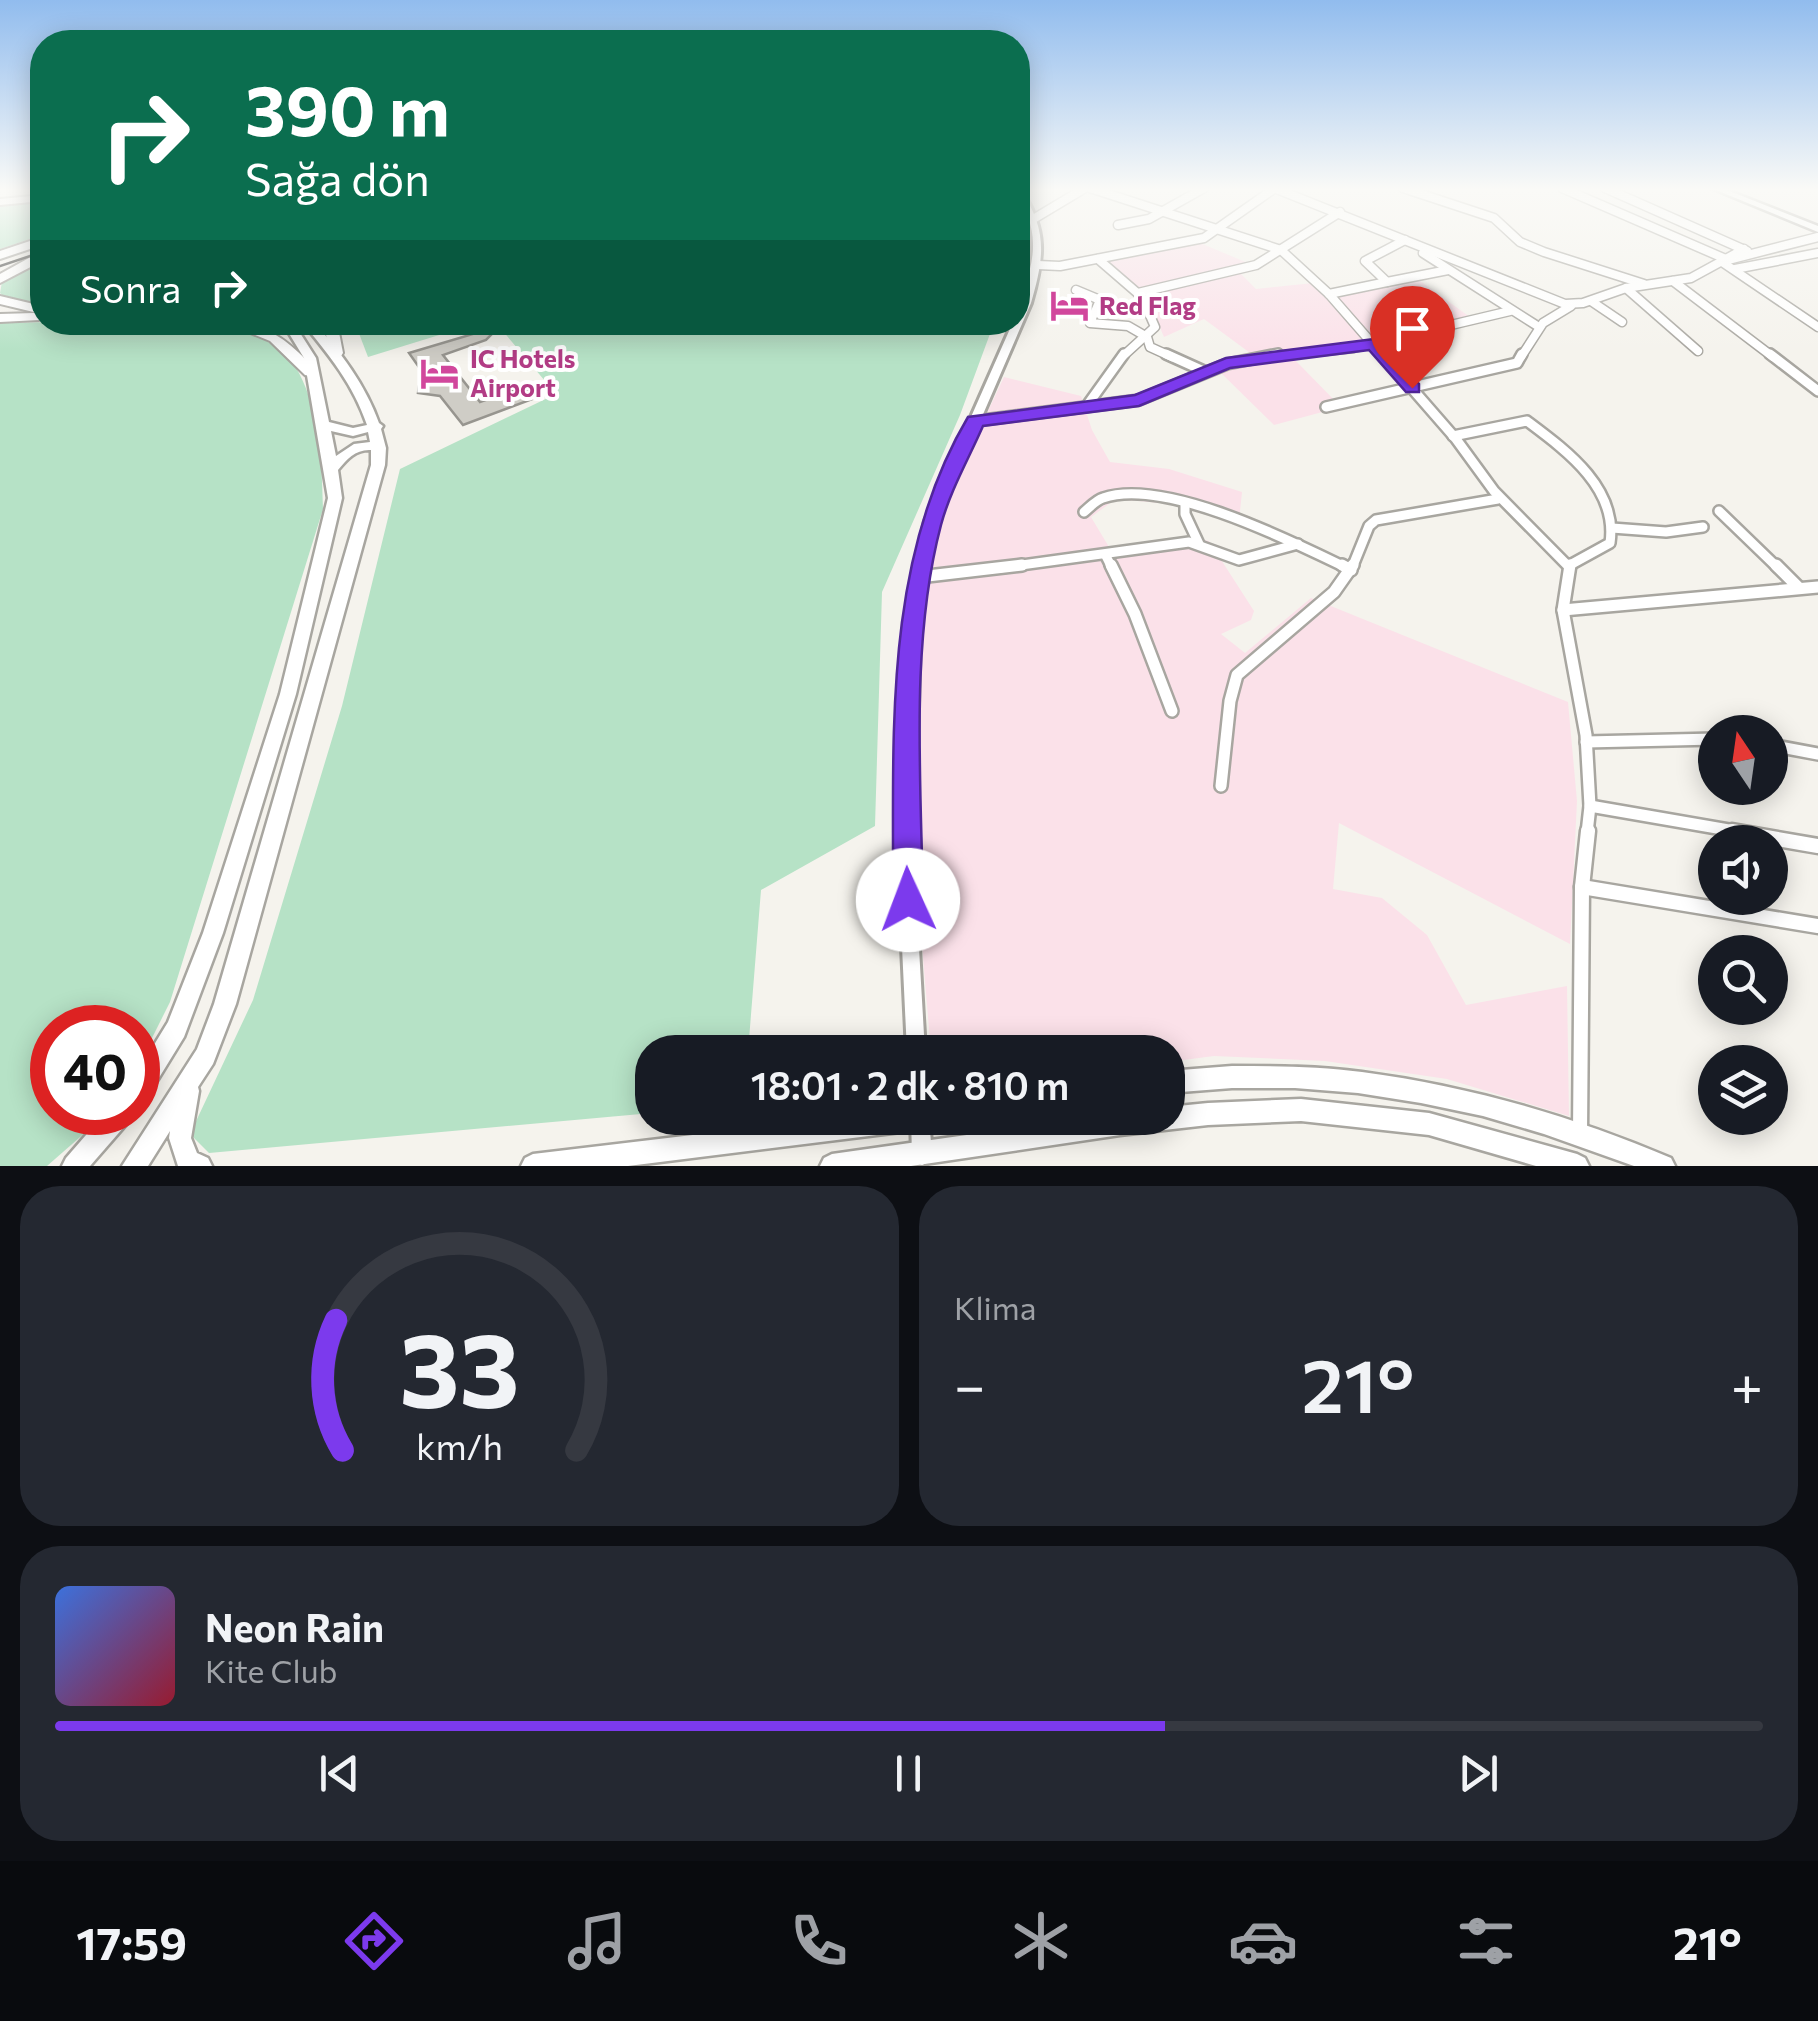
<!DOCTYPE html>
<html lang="tr">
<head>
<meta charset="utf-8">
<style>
	body { margin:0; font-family:Commissioner,sans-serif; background:#242831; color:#f1f3f6; height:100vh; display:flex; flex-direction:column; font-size:38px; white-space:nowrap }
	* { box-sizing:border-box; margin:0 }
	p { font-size:32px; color:#9ea1a6 }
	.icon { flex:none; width:55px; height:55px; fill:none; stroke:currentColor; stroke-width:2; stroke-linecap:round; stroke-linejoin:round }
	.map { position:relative; height:1166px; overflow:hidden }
	.side { display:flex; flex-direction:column; gap:20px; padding:20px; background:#0d0f14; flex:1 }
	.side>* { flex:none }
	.banner { position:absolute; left:30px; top:30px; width:1000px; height:305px; border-radius:40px; box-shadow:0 5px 25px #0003; background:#0b6e4f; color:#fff; overflow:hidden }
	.needle { width:65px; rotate:347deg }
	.buttons { position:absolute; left:1698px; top:715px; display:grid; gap:20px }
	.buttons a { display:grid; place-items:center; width:90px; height:90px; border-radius:50%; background:#171b24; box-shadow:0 5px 25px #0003; font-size:50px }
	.speed { position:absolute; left:30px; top:1005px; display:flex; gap:20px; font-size:50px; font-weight:700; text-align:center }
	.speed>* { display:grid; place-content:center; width:130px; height:130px; border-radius:50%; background:#171b24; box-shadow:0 5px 25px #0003; line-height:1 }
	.speed .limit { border:15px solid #d22; background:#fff; color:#111 }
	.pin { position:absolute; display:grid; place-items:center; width:85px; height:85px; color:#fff; margin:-102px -42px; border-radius:50% 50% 50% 0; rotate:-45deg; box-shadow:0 0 10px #0007 }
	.pin .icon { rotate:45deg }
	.me { position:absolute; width:110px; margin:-55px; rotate:358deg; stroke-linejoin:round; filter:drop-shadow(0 0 8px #0008) }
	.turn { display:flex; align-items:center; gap:35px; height:210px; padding:0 50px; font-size:45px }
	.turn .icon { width:130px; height:130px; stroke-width:2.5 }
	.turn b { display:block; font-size:70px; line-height:85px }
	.then { display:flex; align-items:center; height:95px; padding:0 50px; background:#0003; gap:20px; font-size:38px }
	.big { font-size:75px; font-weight:600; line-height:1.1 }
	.side .card { flex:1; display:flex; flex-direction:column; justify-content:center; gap:15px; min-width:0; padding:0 35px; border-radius:40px; background:#242831 }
	.side .dial { align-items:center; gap:0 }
	.dial svg { height:260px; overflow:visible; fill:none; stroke:#363941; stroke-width:7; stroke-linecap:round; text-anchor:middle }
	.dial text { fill:#f1f3f6; stroke:none }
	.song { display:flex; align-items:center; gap:30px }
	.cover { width:120px; height:120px; border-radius:15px; background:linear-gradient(135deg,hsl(220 70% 55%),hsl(350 70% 35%)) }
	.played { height:10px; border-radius:5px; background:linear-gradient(90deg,#7c3aed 65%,#363941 65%) }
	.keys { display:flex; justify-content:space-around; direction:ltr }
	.heat { display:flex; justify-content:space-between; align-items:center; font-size:55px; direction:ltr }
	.side .tiles { flex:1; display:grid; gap:20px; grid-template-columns:1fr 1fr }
	.card:last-child { grid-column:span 2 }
	.trip { position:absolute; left:635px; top:1035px; width:550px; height:100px; border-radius:40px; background:#171b24; box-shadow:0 5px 25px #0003; font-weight:600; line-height:100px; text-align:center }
	.dock { display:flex; height:160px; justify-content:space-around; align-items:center; background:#090b0e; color:#9ea1a6 }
	.dock .icon { width:70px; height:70px }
	.dock .active { color:#7c3aed }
	.dock b { font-size:45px; color:#f1f3f6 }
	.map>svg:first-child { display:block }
	.commercial { fill:#fbe1e9 }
	.green { fill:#b6e2c6 }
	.building { fill:#cfcdc6; stroke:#97958f; stroke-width:2.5 }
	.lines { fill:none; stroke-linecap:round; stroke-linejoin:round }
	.minor-far3-casing { stroke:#a8a6a0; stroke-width:11 }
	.minor-far2-casing { stroke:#a8a6a0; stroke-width:14 }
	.minor-far1-casing { stroke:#a8a6a0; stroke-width:16 }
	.minor-casing { stroke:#a8a6a0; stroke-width:19 }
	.tertiary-casing { stroke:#a8a6a0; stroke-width:6 }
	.secondary-casing { stroke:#a8a6a0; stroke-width:5 }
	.primary-casing { stroke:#a8a6a0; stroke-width:5 }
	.trunk-casing { stroke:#a8a6a0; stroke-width:4 }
	.minor-far3 { stroke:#fff; stroke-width:8 }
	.minor-far2 { stroke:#fff; stroke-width:9 }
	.minor-far1 { stroke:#fff; stroke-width:11 }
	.minor { stroke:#fff; stroke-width:14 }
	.tertiary { fill:#fff; fill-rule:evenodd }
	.secondary { fill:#fff; fill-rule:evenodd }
	.primary { fill:#fff; fill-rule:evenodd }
	.trunk { fill:#fff; fill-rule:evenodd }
	.tram { stroke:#3c3c39; stroke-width:2.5 }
	.route { fill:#7c3aed; stroke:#51269a; stroke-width:2.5 }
	.labels { text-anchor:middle; stroke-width:8; stroke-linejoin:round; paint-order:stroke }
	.far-hotel-label { font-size:25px; font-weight:bold; fill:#b23c85; stroke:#fff; text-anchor:start }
</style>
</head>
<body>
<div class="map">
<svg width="1818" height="1166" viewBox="0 0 1818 1166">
	<rect width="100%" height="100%" fill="#f5f3ed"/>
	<g class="commercial">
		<polygon points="1200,243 1248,263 1236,269 1256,289 1313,283 1324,296 1419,280 1478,323 1366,349 1294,359 1341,407 1274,425 1221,373 1261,361 1204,319 1164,337 1147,297 1107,261"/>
		<polygon points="1004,377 1081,396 1092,430 1110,462 1169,469 1242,492 1239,521 1172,504 1126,500 1113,501 1091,517 1109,547 1186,536 1209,541 1254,611 1251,620 1221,634 1245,653 1311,598 1568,702 1577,801 1570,944 1339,823 1333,889 1382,898 1427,935 1466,1005 1567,986 1569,1116 1447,1079 1325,1061 1214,1056 1168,1062 1168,1052 931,1052 917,886 920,616 932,551 948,496"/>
	</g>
	<g class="green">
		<polygon points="42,200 42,235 0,249 0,204"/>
		<polygon points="42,262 42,305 6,299 0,293 2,282"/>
		<path d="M0,323c36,-1 70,-1 107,-1 56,0 161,-9 192,51 21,40 23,92 24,136l-153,493 -32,64v-38h-86v84l49,1 -14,18 -40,35h-47z"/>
		<polygon points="355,323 355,322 478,323 368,357"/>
		<polygon points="496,323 994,323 960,415 882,592 875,826 761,890 748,1052 652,1052 652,1113 209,1153 190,1134 253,1000 342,706 400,469 556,394"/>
	</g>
	<polygon class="building" points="486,330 493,333 486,340 443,355 480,402 523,387 540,390 535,398 463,425 440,396 418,393 419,386 428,380 409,353"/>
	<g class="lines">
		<defs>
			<g id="minor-far3">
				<polyline points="1090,188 1281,250 1329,294 1384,357"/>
				<polyline points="1274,188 1565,304 1583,303 1626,288 1691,278 1744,249"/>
				<polyline points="1403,188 1494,218 1520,242 1544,252 1644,284"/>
				<polyline points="1562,188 1728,260 1818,237"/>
				<polyline points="1605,188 1747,251"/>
				<polyline points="1035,218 1085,188"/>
				<polyline points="1118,225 1149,219 1204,188"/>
				<polyline points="1423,253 1539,327"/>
				<polyline points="1098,259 1142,297 1155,327 1122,357"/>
				<polyline points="1722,262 1818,327"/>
				<polyline points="1038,265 1060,266 1204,238 1275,188"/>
				<polyline points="1735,269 1818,253"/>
				<polyline points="1673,281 1773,357"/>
				<polyline points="1387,282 1448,270"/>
				<polyline points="1626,288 1698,351"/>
				<polyline points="1076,290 1100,300 1090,323 1128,326 1147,337 1150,347 1172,357"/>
				<polyline points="1138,293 1256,265 1340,212"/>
				<polyline points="1329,294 1387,282 1365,261 1405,240"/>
				<polyline points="1591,301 1622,322"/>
				<polyline points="1265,357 1354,348 1510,311"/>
				<polyline points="1521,357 1543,323 1571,306"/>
			</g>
			<g id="minor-far2">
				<polyline points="1166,354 1206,372"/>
				<polyline points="1382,354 1456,439 1494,491 1570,568"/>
				<polyline points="1770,354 1818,391"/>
				<polyline points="1086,407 1124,354"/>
				<polyline points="1326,407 1517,363 1522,354"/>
				<polyline points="975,421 1139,400 1227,364 1278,354"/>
				<path d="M1453,436l74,-15c40,30 91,67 83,122l-40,22"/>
				<polyline points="1185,503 1185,514 1199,544"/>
				<polyline points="1719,511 1778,568"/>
				<path d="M1084,512c5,-4 12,-12 19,-14 61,-21 188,43 244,70"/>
				<polyline points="1612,528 1666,532 1703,527"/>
				<polyline points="1106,556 1112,568"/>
				<polyline points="1000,568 1189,542 1239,560 1298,544"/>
				<polyline points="1352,568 1369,526 1376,520 1498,499"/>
			</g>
			<g id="minor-far1">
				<polyline points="1111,565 1135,614 1172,711"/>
				<polyline points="1342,565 1351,570"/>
				<polyline points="1570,565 1563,610 1586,735 1590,806 1587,833"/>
				<polyline points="1776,565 1799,588"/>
				<polyline points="919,577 1022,565"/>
				<polyline points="1563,610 1818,587"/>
				<polyline points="1586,742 1715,739"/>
				<polyline points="1770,745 1818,754"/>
				<polyline points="1221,786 1230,701 1237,675 1334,592 1353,565"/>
				<polyline points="1590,806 1746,833"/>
			</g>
			<g id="minor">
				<polyline points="1732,831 1818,846"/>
				<polyline points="1582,887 1818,926"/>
				<polyline points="1580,1133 1582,887 1588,831"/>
			</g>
			<g id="tertiary">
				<path d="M1018,190h3c27,41 23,68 10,113l-94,218 -16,73 -7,268 11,190h-18l-9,-190 11,-268 16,-73 88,-199h5c0,-25 16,-50 15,-79 0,-8 -2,-16 -4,-24 -4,-11 -12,-18 -11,-29z"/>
				<polygon points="911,1118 929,1118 932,1155 929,1162 922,1165 915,1162 912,1155"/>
			</g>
			<polygon id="secondary" points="1711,188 1722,188 1818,226 1818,232"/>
			<g id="primary">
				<path d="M282,322h11l23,36 13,64 24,6 14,-3c-14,-41 -38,-70 -65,-103h12c27,31 51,62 65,101l4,3 -2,3 5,19 -1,17 -149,539 -23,60 -15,23 1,4 -8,47 6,15 11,5 4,8h-34l-9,-28 1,-7 -22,35h-26l75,-117 17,-45 157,-539v-15c-15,-1 -24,9 -33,20l4,28 -46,196 -73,239 -39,104 -38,62 -8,3v-31l30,-49 35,-89 77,-239 48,-196 -24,-140zM331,431l22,5 15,-4 2,10 -16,2 -18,12z"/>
				<path d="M1232,1066c43,0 87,0 130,6 107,14 210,44 309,86l4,8h-41l-90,-32 -61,-18 -62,-13 -63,-10 -63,-5h-63l-64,5v-22z"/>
				<polygon points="1301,1099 1429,1113 1577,1154 1585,1158 1589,1166 1536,1166 1429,1135 1301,1121 1208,1125 1120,1135 911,1166 820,1166 824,1158 832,1154 1086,1118 1168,1118 1168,1107 1208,1103"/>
				<polygon points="106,1112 133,1112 130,1120 90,1166 62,1166 66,1158"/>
				<polygon points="836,1118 936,1118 933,1126 925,1129 628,1166 521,1166 525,1158 533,1154"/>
			</g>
			<g id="trunk">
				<polygon points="42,195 42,201 0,205 0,199"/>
				<polygon points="42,237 42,245 0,259 0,251"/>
				<polygon points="38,253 42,253 42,261 0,283 0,274"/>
				<polygon points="0,296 42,306 42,314 0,304"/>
				<polygon points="34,313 39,314 39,320 0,322 0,314"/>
				<path d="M224,322c43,0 66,19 93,50l-7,4 -5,-1 -35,-34z"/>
				<polygon points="324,322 337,322 343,353 341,356 331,356 329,353"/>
			</g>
		</defs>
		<use href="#minor-far3" class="minor-far3-casing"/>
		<use href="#minor-far2" class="minor-far2-casing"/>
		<use href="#minor-far1" class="minor-far1-casing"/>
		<use href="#minor" class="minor-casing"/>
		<use href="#tertiary" class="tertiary-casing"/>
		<use href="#secondary" class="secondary-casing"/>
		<use href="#primary" class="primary-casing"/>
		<use href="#trunk" class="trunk-casing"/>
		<use href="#minor-far3" class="minor-far3"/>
		<use href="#minor-far2" class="minor-far2"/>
		<use href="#minor-far1" class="minor-far1"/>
		<use href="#minor" class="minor"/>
		<use href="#tertiary" class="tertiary"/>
		<use href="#secondary" class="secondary"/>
		<use href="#primary" class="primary"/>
		<use href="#trunk" class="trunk"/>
		<polyline class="tram" points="0,266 42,252"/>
	</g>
	<linearGradient id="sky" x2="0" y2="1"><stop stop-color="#91bcee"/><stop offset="0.54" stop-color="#fafaf7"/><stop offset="1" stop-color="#fafaf7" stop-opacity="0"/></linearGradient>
	<rect width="1818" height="351" fill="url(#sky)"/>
	<path class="route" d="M1374,339l6,2 39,43v8h-13l-37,-42 -139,18 -91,38 -156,20c-14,32 -33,65 -42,99 -31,117 -20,254 -18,375l-5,10 -10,4 -11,-4 -4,-10c1,-163 -11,-338 75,-483l167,-22 91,-37z"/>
	<defs>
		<symbol id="hotel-bare" viewBox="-9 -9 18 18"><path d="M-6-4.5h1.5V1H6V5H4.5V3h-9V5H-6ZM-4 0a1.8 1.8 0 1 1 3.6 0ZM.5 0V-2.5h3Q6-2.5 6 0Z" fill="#d1479c" stroke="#fff" stroke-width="2.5" paint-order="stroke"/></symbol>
	</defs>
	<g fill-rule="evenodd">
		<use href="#hotel-bare" x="1042" y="278" width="55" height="55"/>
		<use href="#hotel-bare" x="412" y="346" width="55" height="55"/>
	</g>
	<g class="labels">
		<g class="far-hotel-label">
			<text x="1099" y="315">Red Flag</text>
			<text x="470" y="368">IC Hotels<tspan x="470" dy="29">Airport</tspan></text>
		</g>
	</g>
</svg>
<div class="buttons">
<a><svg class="needle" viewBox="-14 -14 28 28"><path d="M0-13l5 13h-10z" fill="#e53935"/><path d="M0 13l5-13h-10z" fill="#9ea1a6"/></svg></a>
<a><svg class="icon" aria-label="sound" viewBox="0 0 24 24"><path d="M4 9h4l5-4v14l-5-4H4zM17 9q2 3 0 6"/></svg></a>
<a><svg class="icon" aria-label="search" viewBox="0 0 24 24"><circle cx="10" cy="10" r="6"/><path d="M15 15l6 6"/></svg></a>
<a><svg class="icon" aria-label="layers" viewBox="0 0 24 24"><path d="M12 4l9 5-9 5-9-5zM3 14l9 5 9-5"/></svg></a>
</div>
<div class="speed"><div class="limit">40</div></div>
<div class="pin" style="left:1412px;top:388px;background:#d93025"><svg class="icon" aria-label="arrive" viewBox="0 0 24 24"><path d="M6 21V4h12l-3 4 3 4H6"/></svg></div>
<svg class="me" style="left:908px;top:900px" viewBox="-20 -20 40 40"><circle r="19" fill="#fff"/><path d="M0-13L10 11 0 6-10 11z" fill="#7c3aed"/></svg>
<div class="trip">18:01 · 2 dk · 810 m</div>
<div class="banner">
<div class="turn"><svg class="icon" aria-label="right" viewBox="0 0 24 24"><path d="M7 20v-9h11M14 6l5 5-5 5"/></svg><div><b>390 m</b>Sağa dön</div></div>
<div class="then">Sonra<svg class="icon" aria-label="right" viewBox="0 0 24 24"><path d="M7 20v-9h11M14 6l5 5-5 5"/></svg></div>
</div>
</div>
<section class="side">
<div class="tiles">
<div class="card dial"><svg viewBox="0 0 100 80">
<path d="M14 69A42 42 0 1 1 86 69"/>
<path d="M14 69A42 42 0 0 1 12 29" stroke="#7c3aed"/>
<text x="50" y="56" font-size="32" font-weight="700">33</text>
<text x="50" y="72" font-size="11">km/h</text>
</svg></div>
<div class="card"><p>Klima</p>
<div class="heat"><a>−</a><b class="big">21°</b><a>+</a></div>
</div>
<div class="card">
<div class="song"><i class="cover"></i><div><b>Neon Rain</b><p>Kite Club</p></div></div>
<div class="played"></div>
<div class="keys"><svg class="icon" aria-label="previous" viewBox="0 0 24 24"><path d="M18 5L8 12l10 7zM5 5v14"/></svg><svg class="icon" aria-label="pause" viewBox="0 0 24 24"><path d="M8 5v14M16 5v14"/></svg><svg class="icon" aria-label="next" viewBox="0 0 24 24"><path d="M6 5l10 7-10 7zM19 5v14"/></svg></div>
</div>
</div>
</section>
<nav class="dock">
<b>17:59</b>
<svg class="icon active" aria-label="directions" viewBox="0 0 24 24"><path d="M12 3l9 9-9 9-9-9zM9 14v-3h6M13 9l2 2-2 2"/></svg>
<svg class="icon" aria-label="music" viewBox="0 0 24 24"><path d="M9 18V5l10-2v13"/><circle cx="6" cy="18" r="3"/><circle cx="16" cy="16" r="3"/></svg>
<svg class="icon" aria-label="phone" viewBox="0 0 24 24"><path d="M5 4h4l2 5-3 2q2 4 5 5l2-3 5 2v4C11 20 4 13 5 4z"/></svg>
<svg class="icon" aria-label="climate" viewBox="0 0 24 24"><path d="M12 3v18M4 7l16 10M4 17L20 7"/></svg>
<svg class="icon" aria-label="car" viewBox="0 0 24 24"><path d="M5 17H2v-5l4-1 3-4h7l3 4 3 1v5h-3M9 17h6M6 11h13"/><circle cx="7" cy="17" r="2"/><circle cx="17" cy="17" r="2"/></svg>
<svg class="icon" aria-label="filters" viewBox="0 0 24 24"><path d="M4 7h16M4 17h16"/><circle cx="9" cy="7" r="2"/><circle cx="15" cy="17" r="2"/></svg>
<b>21°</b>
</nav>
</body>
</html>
